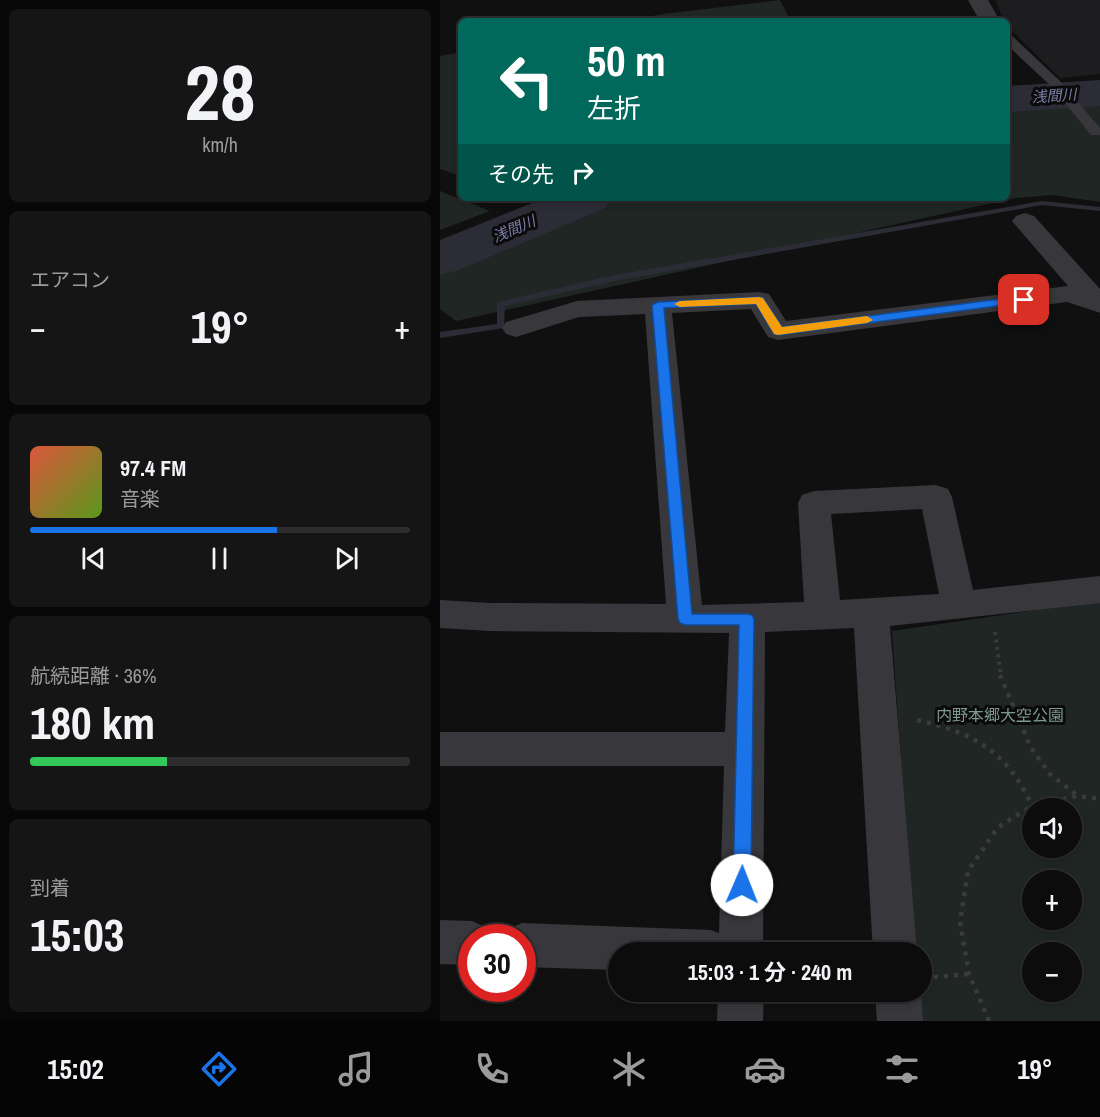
<!DOCTYPE html>
<html lang="ja">
<head>
<meta charset="utf-8">
<style>
	body { margin:0; font-family:"Archivo Narrow","Noto Sans JP",sans-serif; background:#161516; color:#f1f3f6; height:100vh; display:flex; flex-direction:column; font-size:22px; white-space:nowrap }
	* { box-sizing:border-box; margin:0 }
	p { font-size:20px; color:#9a9b9d }
	.icon { flex:none; width:33px; height:33px; fill:none; stroke:currentColor; stroke-width:2; stroke-linecap:round; stroke-linejoin:round }
	.map { position:relative; flex:1; overflow:hidden }
	.panel { display:flex; flex-direction:column; gap:9px; padding:9px; background:#070707; width:440px }
	.panel>* { flex:none }
	.guide { position:absolute; left:18px; top:18px; width:552px; height:183px; border-radius:9px; box-shadow:0 3px 9px #0003,0 0 0 2px #2d2c2e; background:#00695c; color:#fff; overflow:hidden }
	.tools { position:absolute; left:582px; top:798px; display:grid; gap:12px }
	.tools a { display:grid; place-items:center; width:60px; height:60px; border-radius:50%; background:#0d0c0d; box-shadow:0 3px 9px #0003,0 0 0 2px #2d2c2e; font-size:30px }
	.speed { position:absolute; left:18px; top:924px; display:flex; gap:12px; font-size:30px; font-weight:700; text-align:center }
	.speed>* { display:grid; place-content:center; width:78px; height:78px; border-radius:50%; background:#0d0c0d; box-shadow:0 3px 9px #0003,0 0 0 2px #2d2c2e; line-height:1 }
	.speed .limit { border:9px solid #d22; background:#fff; color:#111 }
	.pin { position:absolute; display:grid; place-items:center; width:51px; height:51px; color:#fff; margin:-26px; border-radius:12px; box-shadow:0 3px 9px #0006 }
	.me { position:absolute; width:66px; margin:-33px; rotate:1deg; stroke-linejoin:round; filter:drop-shadow(0 0 4px #0008) }
	.turn { display:flex; align-items:center; gap:21px; height:126px; padding:0 30px; font-size:27px }
	.turn .icon { width:78px; height:78px; stroke-width:2.5 }
	.turn b { display:block; font-size:42px; line-height:51px }
	.then { display:flex; align-items:center; height:57px; padding:0 30px; background:#0003; gap:12px; font-size:22px }
	.big { font-size:45px; font-weight:700; line-height:1.1 }
	.panel .card { flex:1; display:flex; flex-direction:column; justify-content:center; gap:9px; min-width:0; padding:0 21px; border-radius:9px; background:#161516 }
	.panel .dial { align-items:center; gap:0 }
	.dial b { font-size:78px; line-height:1 }
	.song { display:flex; align-items:center; gap:18px }
	.cover { width:72px; height:72px; border-radius:9px; background:linear-gradient(135deg,hsl(10 70% 55%),hsl(90 70% 35%)) }
	.played { height:6px; border-radius:3px; background:linear-gradient(90deg,#1a73e8 65%,#2d2c2e 65%) }
	.keys { display:flex; justify-content:space-around; direction:ltr }
	.heat { display:flex; justify-content:space-between; align-items:center; font-size:33px; direction:ltr }
	.charge { height:9px; border-radius:4px; background:linear-gradient(90deg,#34c759 36%,#2d2c2e 0) }
	.trip { position:absolute; left:168px; top:942px; width:324px; height:60px; border-radius:30px; background:#0d0c0d; box-shadow:0 3px 9px #0003,0 0 0 2px #2d2c2e; font-weight:700; line-height:60px; text-align:center }
	.menu { display:flex; height:96px; justify-content:space-around; align-items:center; background:#050505; color:#9a9b9d }
	.menu .icon { width:42px; height:42px }
	.menu .current { color:#1a73e8 }
	.menu b { font-size:27px; color:#f1f3f6 }
	main { display:flex; flex:1; min-height:0 }
	.map>svg:first-child { display:block }
	.built { fill:#1d1c1e }
	.green { fill:#1f2623; fill-rule:evenodd }
	.lines { fill:none; stroke-linecap:round; stroke-linejoin:round }
	.stream { fill:#2c2c37; fill-rule:evenodd }
	.river { fill:#2c2c37; fill-rule:evenodd }
	.path-far1 { stroke:#3b3a3f; stroke-width:4; stroke-dasharray:3 4.5; stroke-linecap:butt }
	.path { stroke:#3b3a3f; stroke-width:4.5; stroke-dasharray:4 6; stroke-linecap:butt }
	.lane { fill:#38373b; fill-rule:evenodd }
	.street { fill:#38373b; fill-rule:evenodd }
	.route { fill:#1a73e8; stroke:#114b97; stroke-width:1.5 }
	.slow { fill:#f59e0b }
	.labels { text-anchor:middle; stroke-width:6; stroke-linejoin:round; paint-order:stroke }
	.far-water-label { font-size:15px; font-style:italic; fill:#7e7da9; stroke:#0c0b0c }
	.park-label { font-size:16px; fill:#7c9a8e; stroke:#0c0b0c }
</style>
</head>
<body>
<main>
<section class="panel">
<div class="card dial"><b>28</b><p>km/h</p></div>
<div class="card"><p>エアコン</p>
<div class="heat"><a>−</a><b class="big">19°</b><a>+</a></div>
</div>
<div class="card">
<div class="song"><i class="cover"></i><div><b>97.4 FM</b><p>音楽</p></div></div>
<div class="played"></div>
<div class="keys"><svg class="icon" aria-label="previous" viewBox="0 0 24 24"><path d="M18 5L8 12l10 7zM5 5v14"/></svg><svg class="icon" aria-label="pause" viewBox="0 0 24 24"><path d="M8 5v14M16 5v14"/></svg><svg class="icon" aria-label="next" viewBox="0 0 24 24"><path d="M6 5l10 7-10 7zM19 5v14"/></svg></div>
</div>
<div class="card"><p>航続距離 · 36%</p><b class="big">180 km</b><div class="charge"></div></div>
<div class="card"><p>到着</p><b class="big">15:03</b></div>
</section>
<div class="map">
<svg width="661" height="1021" viewBox="0 0 661 1021">
	<rect width="100%" height="100%" fill="#111011"/>
	<polygon class="built" points="555,0 660,0 660,74 620,78 567,26 567,21 564,21"/>
	<g class="green">
		<polygon points="340,0 351,21 185,21 223,14"/>
		<polygon points="21,52 21,176 0,169 0,56"/>
		<polygon points="660,100 660,202 612,195 575,198 16,321 0,309 0,273 175,198 567,198 567,107"/>
		<polygon points="0,191 50,211 0,230"/>
		<path d="M660,601v420h-181l-2,-29h5v-40h-8l-22,-321zM592,808h40v40h-40zM592,880h40v40h-40zM592,952h40v40h-40z"/>
	</g>
	<g class="lines">
		<polygon class="stream" points="602,201 661,207 661,211 602,205 175,281 65,306 64,328 0,338 0,332 57,324 57,304 61,301 175,275"/>
		<g class="river">
			<polygon points="661,80 661,106 567,112 567,86"/>
			<polygon points="105,198 173,198 165,208 19,270 0,275 0,240"/>
		</g>
		<polyline class="path-far1" points="555,632 561,676"/>
		<g class="path">
			<polyline points="560,675 591,748 610,774 638,796"/>
			<path d="M477,720c57,13 90,31 115,86"/>
			<polyline points="494,977 529,974"/>
			<polyline points="549,1021 529,974 520,922 528,871 558,827 592,806 638,796 661,799"/>
		</g>
		<polygon class="lane" points="567,34 571,35 619,80 661,129 661,135 651,135 611,86 567,45"/>
		<g class="street">
			<polygon points="528,0 548,0 560,21 540,21"/>
			<path d="M585,213l9,3 67,74v23l-34,-11 -289,38 -10,-3 -17,-28 -79,4 30,292 102,-3 -6,-99 4,-8 12,-4 122,-6 12,4 4,8 21,93 128,-14v27l-211,23 27,326h-44l-19,-324 -89,4 -2,320h-145v18l-96,-3v-29h-19l3,-8 16,-7 189,7 8,3 5,-167h-284v-34h285l4,-99 -239,-2 -50,-3v-28l50,3 176,1 -21,-290 -66,3 -63,20 -10,-3 -4,-6 4,-6 71,-21 182,-9 10,2 17,27 282,-35 -56,-65 4,-5zM482,509l17,85 -99,6 -9,-86z"/>
			<polygon points="0,920 32,921 48,928 52,938 32,938 32,965 0,964"/>
			<polygon points="278,992 324,992 323,1021 277,1021"/>
			<polygon points="435,992 481,992 483,1021 437,1021"/>
		</g>
	</g>
	<polygon class="route" points="584,296 590,300 588,302 338,335 334,334 316,304 224,308 252,614 307,614 312,615 314,619 311,885 309,891 302,893 296,891 293,885 299,625 245,625 240,623 238,619 212,305 218,302 319,297 323,298 342,327"/>
	<polygon class="slow" points="319,297 323,298 342,327 427,316 433,320 427,323 338,335 334,334 316,304 240,307 234,304 240,301"/>
	<g class="labels">
		<g class="far-water-label">
			<text transform="translate(614 96) rotate(-4)" y="5">浅間川</text>
			<text transform="translate(74 229) rotate(-23)" y="5">浅間川</text>
		</g>
		<g class="park-label">
			<text x="560" y="721">内野本郷大空公園</text>
		</g>
	</g>
</svg>
<div class="tools">
<a><svg class="icon" aria-label="sound" viewBox="0 0 24 24"><path d="M4 9h4l5-4v14l-5-4H4zM17 9q2 3 0 6"/></svg></a>
<a>+</a>
<a>−</a>
</div>
<div class="speed"><div class="limit">30</div></div>
<div class="pin" style="left:584px;top:300px;background:#d93025"><svg class="icon" aria-label="arrive" viewBox="0 0 24 24"><path d="M6 21V4h12l-3 4 3 4H6"/></svg></div>
<svg class="me" style="left:302px;top:885px" viewBox="-20 -20 40 40"><circle r="19" fill="#fff"/><path d="M0-13L10 11 0 6-10 11z" fill="#1a73e8"/></svg>
<div class="trip">15:03 · 1 分 · 240 m</div>
<div class="guide">
<div class="turn"><svg class="icon" aria-label="left" viewBox="0 0 24 24"><path d="M17 20v-9H6M10 6l-5 5 5 5"/></svg><div><b>50 m</b>左折</div></div>
<div class="then">その先<svg class="icon" aria-label="right" viewBox="0 0 24 24"><path d="M7 20v-9h11M14 6l5 5-5 5"/></svg></div>
</div>
</div>
</main>
<nav class="menu">
<b>15:02</b>
<svg class="icon current" aria-label="directions" viewBox="0 0 24 24"><path d="M12 3l9 9-9 9-9-9zM9 14v-3h6M13 9l2 2-2 2"/></svg>
<svg class="icon" aria-label="music" viewBox="0 0 24 24"><path d="M9 18V5l10-2v13"/><circle cx="6" cy="18" r="3"/><circle cx="16" cy="16" r="3"/></svg>
<svg class="icon" aria-label="phone" viewBox="0 0 24 24"><path d="M5 4h4l2 5-3 2q2 4 5 5l2-3 5 2v4C11 20 4 13 5 4z"/></svg>
<svg class="icon" aria-label="climate" viewBox="0 0 24 24"><path d="M12 3v18M4 7l16 10M4 17L20 7"/></svg>
<svg class="icon" aria-label="car" viewBox="0 0 24 24"><path d="M5 17H2v-5l4-1 3-4h7l3 4 3 1v5h-3M9 17h6M6 11h13"/><circle cx="7" cy="17" r="2"/><circle cx="17" cy="17" r="2"/></svg>
<svg class="icon" aria-label="filters" viewBox="0 0 24 24"><path d="M4 7h16M4 17h16"/><circle cx="9" cy="7" r="2"/><circle cx="15" cy="17" r="2"/></svg>
<b>19°</b>
</nav>
</body>
</html>
